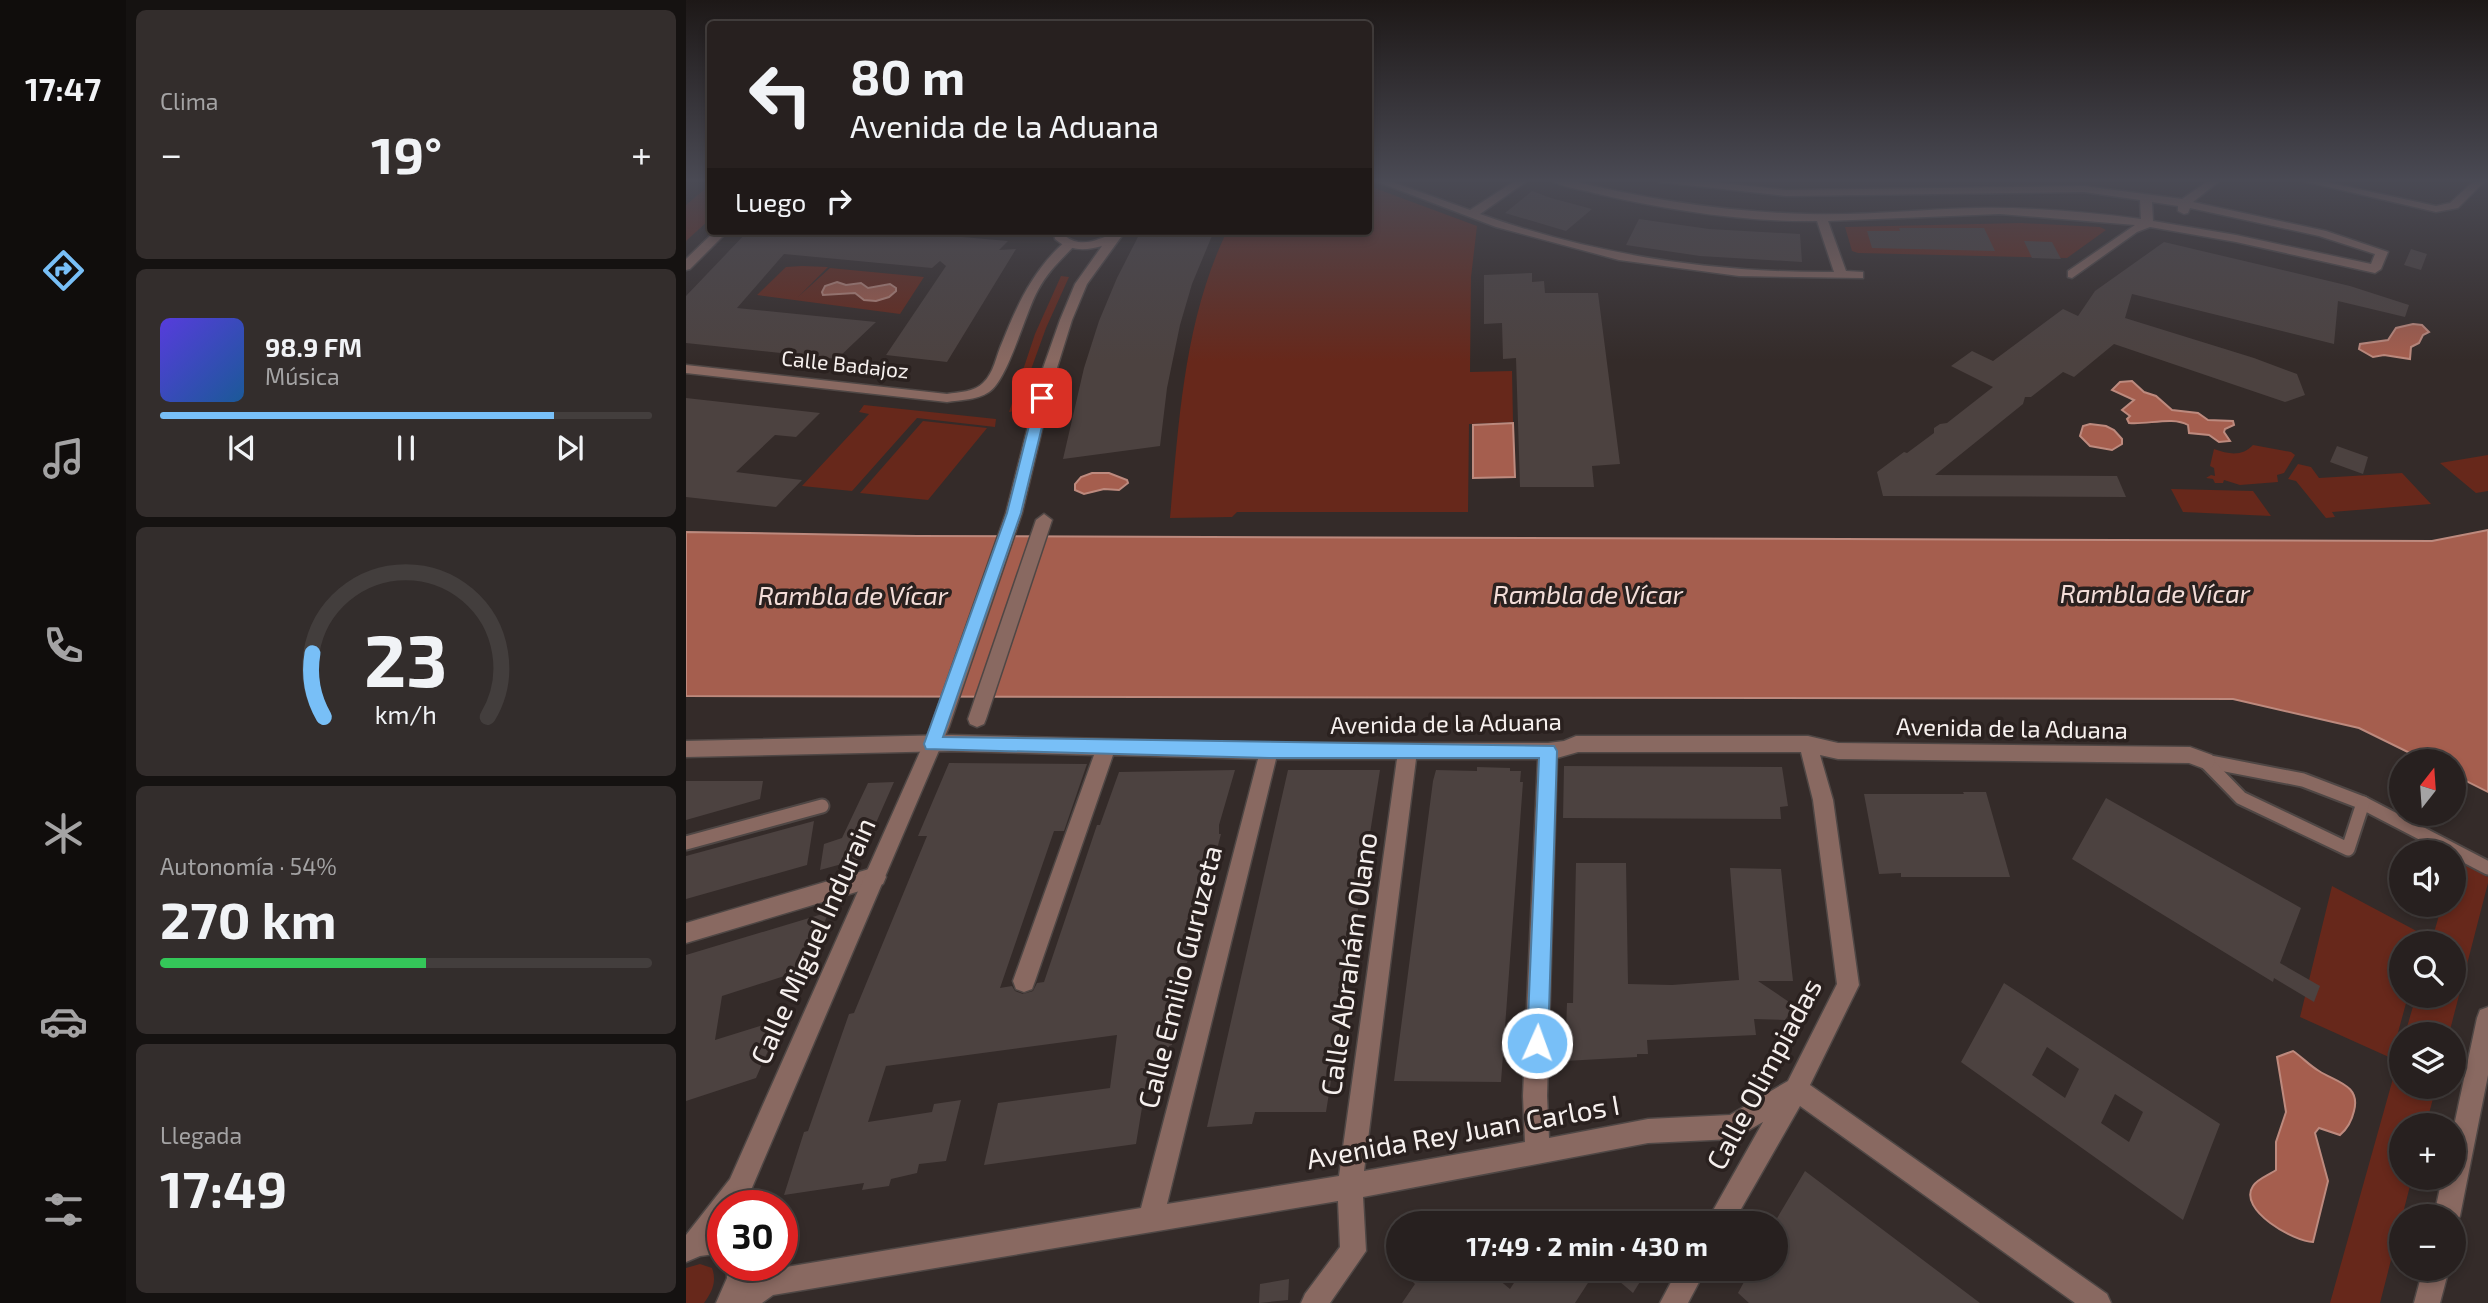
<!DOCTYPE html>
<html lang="es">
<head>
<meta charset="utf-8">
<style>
	body { margin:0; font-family:"Exo 2",sans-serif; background:#332d2c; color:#f1f3f6; height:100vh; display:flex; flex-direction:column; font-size:26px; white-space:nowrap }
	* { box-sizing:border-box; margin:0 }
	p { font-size:23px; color:#a4a3a4 }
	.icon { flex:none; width:38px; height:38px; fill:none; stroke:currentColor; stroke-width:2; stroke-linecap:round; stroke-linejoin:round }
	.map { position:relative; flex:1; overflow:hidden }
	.details { display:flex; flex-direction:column; gap:10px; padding:10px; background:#151211; width:560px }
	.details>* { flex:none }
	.top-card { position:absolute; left:21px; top:21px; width:665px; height:214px; border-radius:7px; box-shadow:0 4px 10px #0003,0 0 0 2px #433e3d; background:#27201f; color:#f1f3f6; overflow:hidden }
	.needle { width:46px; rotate:17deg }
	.fabs { position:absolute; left:1703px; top:749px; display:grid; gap:14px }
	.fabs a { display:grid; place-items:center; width:77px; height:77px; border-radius:50%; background:#27201f; box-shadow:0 4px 10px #0003,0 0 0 2px #433e3d; font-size:35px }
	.speed { position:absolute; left:21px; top:1190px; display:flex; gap:14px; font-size:35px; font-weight:700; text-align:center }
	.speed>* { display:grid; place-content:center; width:91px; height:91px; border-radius:50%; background:#27201f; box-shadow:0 4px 10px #0003,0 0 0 2px #433e3d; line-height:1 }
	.speed .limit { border:10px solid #d22; background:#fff; color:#111 }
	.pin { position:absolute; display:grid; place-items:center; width:60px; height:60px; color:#fff; margin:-30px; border-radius:14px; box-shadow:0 4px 10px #0006 }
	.me { position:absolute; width:77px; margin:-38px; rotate:2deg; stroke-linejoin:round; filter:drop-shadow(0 0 5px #0008) }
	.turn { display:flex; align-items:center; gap:24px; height:147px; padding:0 28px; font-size:32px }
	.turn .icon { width:91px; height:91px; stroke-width:2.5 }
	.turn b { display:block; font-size:49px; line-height:60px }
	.then { display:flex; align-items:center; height:66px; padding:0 28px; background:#0003; gap:14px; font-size:26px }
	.big { font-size:52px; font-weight:700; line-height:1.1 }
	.details .widget { flex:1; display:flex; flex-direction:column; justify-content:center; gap:10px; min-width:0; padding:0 24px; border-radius:10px; background:#332d2c }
	.details .dial { align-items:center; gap:0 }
	.dial svg { height:182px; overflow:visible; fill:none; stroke:#433e3d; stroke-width:7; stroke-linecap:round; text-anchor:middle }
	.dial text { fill:#f1f3f6; stroke:none }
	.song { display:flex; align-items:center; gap:21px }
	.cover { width:84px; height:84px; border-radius:10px; background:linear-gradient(135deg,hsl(250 70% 55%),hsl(210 70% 35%)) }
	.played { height:7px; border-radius:4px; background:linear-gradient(90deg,#78bff7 80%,#433e3d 80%) }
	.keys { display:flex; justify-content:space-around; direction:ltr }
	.heat { display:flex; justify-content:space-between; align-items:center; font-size:38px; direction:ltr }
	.charge { height:10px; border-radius:5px; background:linear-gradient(90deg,#34c759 54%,#433e3d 0) }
	.trip { position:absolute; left:700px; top:1211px; width:402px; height:70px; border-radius:35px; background:#27201f; box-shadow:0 4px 10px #0003,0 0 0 2px #433e3d; font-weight:700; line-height:70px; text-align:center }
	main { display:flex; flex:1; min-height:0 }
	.dock { display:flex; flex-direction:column; width:126px; justify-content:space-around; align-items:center; background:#100d0c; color:#a4a3a4 }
	.dock .icon { width:49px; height:49px }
	.dock .selected { color:#78bff7 }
	.dock b { font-size:32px; color:#f1f3f6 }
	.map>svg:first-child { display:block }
	.green { fill:#67281b }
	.water { fill:#a55e4e; stroke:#bd8a7e; stroke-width:2 }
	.building { fill:#4c4240; fill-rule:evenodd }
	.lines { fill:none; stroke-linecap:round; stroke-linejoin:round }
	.service-casing { stroke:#4f4745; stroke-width:17 }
	.pedestrian-casing { stroke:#4f4745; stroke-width:3 }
	.minor-casing { stroke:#4f4745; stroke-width:3 }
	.tertiary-casing { stroke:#4f4745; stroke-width:3 }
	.service { stroke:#896961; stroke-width:13 }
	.pedestrian { fill:#896961; fill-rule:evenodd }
	.minor { fill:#896961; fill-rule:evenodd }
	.tertiary { fill:#896961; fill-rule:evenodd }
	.route { fill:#78bff7; stroke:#4e7ca1; stroke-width:2 }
	.labels { text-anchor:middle; stroke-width:7; stroke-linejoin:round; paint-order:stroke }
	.far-street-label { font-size:21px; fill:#f6f0ee; stroke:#2a211f }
	.street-label { font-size:24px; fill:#f6f0ee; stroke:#2a211f }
	.water-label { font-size:26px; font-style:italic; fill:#f3ddd8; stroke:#2a211f }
	.near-street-label { font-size:28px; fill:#f6f0ee; stroke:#2a211f }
</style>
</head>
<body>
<main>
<nav class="dock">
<b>17:47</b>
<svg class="icon selected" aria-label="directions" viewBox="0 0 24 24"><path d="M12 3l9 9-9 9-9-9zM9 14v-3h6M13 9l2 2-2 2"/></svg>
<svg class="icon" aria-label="music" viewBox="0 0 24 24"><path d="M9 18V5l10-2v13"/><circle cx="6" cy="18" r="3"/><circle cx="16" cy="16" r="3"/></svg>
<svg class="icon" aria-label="phone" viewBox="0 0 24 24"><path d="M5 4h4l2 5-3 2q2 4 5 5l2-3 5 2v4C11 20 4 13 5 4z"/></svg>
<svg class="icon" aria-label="climate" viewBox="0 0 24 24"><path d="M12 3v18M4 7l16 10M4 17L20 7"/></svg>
<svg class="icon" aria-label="car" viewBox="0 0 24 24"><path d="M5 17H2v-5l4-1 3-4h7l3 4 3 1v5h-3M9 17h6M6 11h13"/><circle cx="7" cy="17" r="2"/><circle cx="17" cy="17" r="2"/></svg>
<svg class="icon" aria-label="filters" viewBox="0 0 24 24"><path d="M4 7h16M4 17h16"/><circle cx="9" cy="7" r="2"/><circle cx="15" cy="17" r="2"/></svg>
</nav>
<section class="details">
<div class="widget"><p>Clima</p>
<div class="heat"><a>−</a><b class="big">19°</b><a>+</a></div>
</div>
<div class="widget">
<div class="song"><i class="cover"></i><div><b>98.9 FM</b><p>Música</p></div></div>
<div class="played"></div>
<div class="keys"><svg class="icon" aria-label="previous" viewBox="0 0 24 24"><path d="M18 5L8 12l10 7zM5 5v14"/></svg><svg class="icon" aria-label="pause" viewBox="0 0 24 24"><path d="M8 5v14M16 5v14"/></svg><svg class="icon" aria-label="next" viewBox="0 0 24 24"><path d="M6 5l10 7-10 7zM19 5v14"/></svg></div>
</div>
<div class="widget dial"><svg viewBox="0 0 100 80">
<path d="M14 69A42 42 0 1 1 86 69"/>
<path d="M14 69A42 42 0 0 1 9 41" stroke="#78bff7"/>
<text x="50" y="56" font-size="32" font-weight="700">23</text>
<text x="50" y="72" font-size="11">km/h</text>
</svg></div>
<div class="widget"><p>Autonomía · 54%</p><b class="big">270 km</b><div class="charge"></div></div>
<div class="widget"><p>Llegada</p><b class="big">17:49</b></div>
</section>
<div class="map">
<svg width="1802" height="1303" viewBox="0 0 1802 1303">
	<rect width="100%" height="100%" fill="#342b29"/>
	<g class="green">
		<polygon points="24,185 24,219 0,241 0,205"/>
		<path d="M683,186l108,40 -6,51 -1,95 42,-1 1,51 -44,2 -1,88h-231l-5,5 -62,1c9,-97 14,-198 57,-287h141z"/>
		<polygon points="1335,223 1414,227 1420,230 1381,258 1172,253 1166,251 1159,227"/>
		<polygon points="116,266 142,267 112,297 144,268 238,277 214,314 71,295 100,267"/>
		<polygon points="375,276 383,277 360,328 330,411 323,412 349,334"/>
		<polygon points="178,405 310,419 309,427 231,418 166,491 116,486 183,414 173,412"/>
		<polygon points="237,421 301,428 242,500 174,493"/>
		<path d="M1567,445l38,7 4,3 -11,18 -7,2 1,7 -38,3 -16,-5 -1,3h-8l-2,-4 -7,-1 5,-3 4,1 -1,-8 -4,-2 4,-17c16,6 29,7 39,-4z"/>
		<polygon points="1802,455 1802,491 1790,493 1754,463"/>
		<polygon points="1612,464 1625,467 1633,478 1716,473 1745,504 1646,512 1649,517 1640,518 1610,481 1602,479"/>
		<polygon points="1485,489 1567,491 1585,516 1497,512"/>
		<polygon points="1768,860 1802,877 1802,883 1763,1034 1719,1034 1730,996 1768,996 1768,943 1745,943 1756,905 1768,905"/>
		<polygon points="1646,886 1738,935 1736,943 1715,943 1715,996 1722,996 1705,1058 1614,1017"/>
		<polygon points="1715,1050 1715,1087 1750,1087 1740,1125 1715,1125 1715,1178 1726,1178 1694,1303 1644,1303"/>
		<path d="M14,1264l12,4c5,14 0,24 -8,35h-18v-35z"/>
	</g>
	<g class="water">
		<polygon points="151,282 160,285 175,283 182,288 204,284 210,288 210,291 203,297 190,301 178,300 169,293 137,295 136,292 139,286"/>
		<polygon points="1727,324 1736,325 1743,332 1737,335 1733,343 1725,347 1724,359 1698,355 1687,357 1673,349 1674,344 1702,340 1710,328"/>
		<path d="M1446,381l12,11 12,4 16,14 26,3 10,7 25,1 1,4 -9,4 -1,3 6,9 -11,1 -10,-7 -20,-2 -1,-8c-15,-9 -41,0 -59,-2l-2,-4 3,-3 -8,-6 12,-10 -22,-10 8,-8z"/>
		<polygon points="827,423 829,477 787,478 787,425"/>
		<polygon points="1404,424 1420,426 1428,430 1436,439 1436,444 1426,450 1404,446 1394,436 1397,426"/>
		<polygon points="406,473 423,473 441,480 442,483 433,490 418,489 398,494 389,490 389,484 395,477"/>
		<polygon points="1802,530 1802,792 1768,775 1768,761 1740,761 1673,728 1547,699 0,696 0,532 231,536 1746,541"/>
		<path d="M1607,1051c9,6 17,15 26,20 17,11 42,14 35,40 -2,9 -7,18 -14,24l-21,-7 -4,5 13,48 -15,61c-18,0 -76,-32 -60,-56 4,-7 16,-11 23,-16v-28l10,-30 -9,-55z"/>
	</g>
	<g class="building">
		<polygon points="846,191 865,198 906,209 880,231 819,213"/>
		<polygon points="953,219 1023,229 1114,234 1116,262 1014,256 940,245"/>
		<polygon points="1213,228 1298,228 1309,251 1186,248 1181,231 1214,231"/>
		<polygon points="62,231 208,231 322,241 313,250 330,249 261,362 200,355 260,266 254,261 246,268 98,254 51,308 190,322 151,359 0,343 0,296"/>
		<polygon points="455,231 528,231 506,284 494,325 481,388 474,446 377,459 398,368 413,321 431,278"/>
		<polygon points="1338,241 1366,242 1375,259 1346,258"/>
		<polygon points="1478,242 1664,286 1723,305 1719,317 1652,301 1648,344 1446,294 1439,318 1568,358 1611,374 1619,395 1599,402 1428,344 1388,377 1377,372 1345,397 1339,397 1337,404 1249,475 1431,476 1440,497 1197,496 1191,472 1218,452 1221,453 1248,433 1248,428 1254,424 1261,423 1307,387 1265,366 1286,351 1307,361 1377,309 1392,316 1409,291"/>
		<polygon points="1725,249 1741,254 1735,270 1718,265"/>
		<polygon points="846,273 846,282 858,281 859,293 912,293 934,464 906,466 908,487 834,487 830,358 817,359 816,323 798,324 798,275"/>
		<polygon points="0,398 134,413 110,437 89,435 50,472 116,480 90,507 0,497"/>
		<polygon points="1651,446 1682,457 1677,474 1644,462"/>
		<polygon points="263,763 401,764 378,831 368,831 314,988 326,986 329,991 337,994 347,991 351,983 358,982 411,825 414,825 433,772 549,770 533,825 533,834 535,834 501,963 495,963 486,1045 483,1046 481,1063 463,1065 450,1144 298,1165 312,1103 424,1088 431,1035 200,1066 182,1122 246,1112 248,1104 275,1100 260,1161 233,1164 231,1173 205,1179 203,1186 176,1190 178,1183 98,1195 118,1132 122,1131 163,1014 168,1013 241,836 232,836"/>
		<polygon points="878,766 1096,767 1102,806 1094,807 1095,819 877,818"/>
		<polygon points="791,767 824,768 824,771 835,771 834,782 837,782 815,1082 708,1081 747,781 750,770 791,771"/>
		<polygon points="602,770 694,770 640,1112 569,1112 566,1124 521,1127"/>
		<polygon points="0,781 77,781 74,799 0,820"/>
		<polygon points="208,782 174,859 134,870 138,844 156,838 182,783"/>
		<polygon points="1277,792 1300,792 1324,877 1215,877 1215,873 1193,874 1178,794 1278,794"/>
		<polygon points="1420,798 1615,908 1594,963 1634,986 1628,1002 1588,978 1587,982 1386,859"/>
		<polygon points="128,821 121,865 0,899 0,856"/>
		<polygon points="890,863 940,863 942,984 986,985 1053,980 1044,868 1095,869 1107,981 1072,981 1109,1006 1099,1020 1068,1019 1070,1035 961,1040 962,1054 951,1054 951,1057 879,1061 881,1003 887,1003"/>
		<polygon points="143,912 117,970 36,996 29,1040 96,1019 70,1078 0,1101 0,955"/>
		<path d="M1318,983l216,141 -37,96 -222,-158zM1361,1047l32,22 -14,29 -33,-23zM1429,1094l28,18 -14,30 -28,-19z"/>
		<polygon points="1119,1171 1294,1303 1063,1303 1052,1293 1065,1269 1090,1269 1090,1220"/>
		<polygon points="731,1269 800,1269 824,1289 837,1269 911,1269 889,1303 716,1303 729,1284 724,1279"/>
		<polygon points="919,1269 962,1269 947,1293"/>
		<polygon points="603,1279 602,1300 573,1303 574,1284"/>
	</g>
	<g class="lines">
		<defs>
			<g id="service">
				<polyline points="1519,761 1617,780 1677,803 1802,868"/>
				<polyline points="1519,761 1555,798 1662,849 1677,803"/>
				<polyline points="0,843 136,806"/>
			</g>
			<g id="pedestrian">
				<polygon points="358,514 366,520 300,719 298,724 291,727 284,724 282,719 350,520"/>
				<polygon points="1802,1007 1802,1075 1774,1216 1768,1226 1768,1216 1748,1216 1756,1178 1768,1178 1768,1126 1791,1018 1794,1010"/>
				<polygon points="1737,1269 1763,1269 1754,1303 1728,1303"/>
			</g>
			<g id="minor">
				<path d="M684,179h14l86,31 48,-31h12l-50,35c114,41 233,59 354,58l-17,-51c-75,1 -150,-11 -223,-28 -14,-4 -34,-6 -45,-14h16c79,20 160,33 242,35 56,2 113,-5 170,-6 55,-1 109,4 164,11l-1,-19 -56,-8 -298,4 -127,-14 -5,-3h30l102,11 298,-4 98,13 29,-20h11l-29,23 133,29 62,21 -7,17 -6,4 -139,-31 -86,-15 -13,5 -65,46 -4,-1v-6l67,-46 -135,-11 -172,7 18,50 17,1v6l-124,-2 -120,-16 -123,-33zM1466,202l26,4v5l6,3 4,-1 2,-5 129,28 56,18 -4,10 -135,-29 -83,-14z"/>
				<polygon points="1608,179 1626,179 1750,206 1764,203 1790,179 1801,179 1772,208 1750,212"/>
				<polygon points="29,231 42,231 4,269 0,270 0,259"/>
				<path d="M380,241l10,3c-14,15 -28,27 -38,46 -13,23 -30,90 -49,102 -12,8 -29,8 -42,10l-261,-29v-8l261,29c12,-2 27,-2 36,-11 11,-10 13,-27 19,-40 15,-38 32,-75 64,-102z"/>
				<path d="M265,735l318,8h279l16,-2 12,-5h232l30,7 352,4 22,8 3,6 -3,6 -7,2 -16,-6 -351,-4 -18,-4 13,45 26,185 -49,100 297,209 4,9h-36l-275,-197 -67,117h-27l57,-101 -30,17 -85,4 -285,54 3,54 -36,52h-29l4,-9 35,-47 -2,-46 -565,94 -11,8h-35l4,-9 37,-24 373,-62 117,-449 -145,-4 -78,226 -3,8 -8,3 -8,-3 -3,-8 81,-226 -143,-4 -265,6v-16zM892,752h223l12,48 24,184 -49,97 -58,34 -82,4 -99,19 -2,-42 10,-338zM590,759h121l-58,417 -172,28zM730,759h122l-15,337 2,46 -161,29z"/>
				<polygon points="190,867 197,870 200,877 197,884 0,943 0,923"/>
				<polygon points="992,1269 1020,1269 1002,1303 974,1303"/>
			</g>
			<g id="tertiary">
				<path d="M368,231h12l-1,5c17,13 33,3 50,-3l6,4 -34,47 -15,36 -16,51 -34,142 -73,214 -201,470 -7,9h-18v47l-23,3 -14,6v-27l44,-56 201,-452 75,-214 36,-142 18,-51 15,-36 27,-38c-17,5 -33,5 -47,-7z"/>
				<polygon points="41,1265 67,1265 67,1279 57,1303 30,1303 41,1278"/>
			</g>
		</defs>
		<use href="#service" class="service-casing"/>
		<use href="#pedestrian" class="pedestrian-casing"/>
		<use href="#minor" class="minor-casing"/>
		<use href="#tertiary" class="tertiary-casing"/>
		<use href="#service" class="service"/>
		<use href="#pedestrian" class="pedestrian"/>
		<use href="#minor" class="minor"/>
		<use href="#tertiary" class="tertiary"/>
	</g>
	<linearGradient id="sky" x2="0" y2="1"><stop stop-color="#1d1817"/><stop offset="0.5" stop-color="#4a4a54"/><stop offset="1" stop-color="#4a4a54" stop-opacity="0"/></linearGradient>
	<rect width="1802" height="361" fill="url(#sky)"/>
	<polygon class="route" points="356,394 363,398 335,513 257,737 868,746 871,751 862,1043 859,1051 851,1054 844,1051 841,1043 853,758 583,758 240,749 238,744 321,513 350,398"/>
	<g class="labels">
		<g class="far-street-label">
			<text transform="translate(159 365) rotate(6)" y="7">Calle Badajoz</text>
		</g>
		<g class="street-label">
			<text transform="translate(760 724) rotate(-1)" y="8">Avenida de la Aduana</text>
			<text transform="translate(1326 729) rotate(1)" y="8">Avenida de la Aduana</text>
		</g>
		<g class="water-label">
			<text x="1469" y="603">Rambla de Vícar</text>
			<text x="902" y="604">Rambla de Vícar</text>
			<text x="167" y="605">Rambla de Vícar</text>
		</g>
		<g class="near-street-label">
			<text transform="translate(127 941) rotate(-66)" y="10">Calle Miguel Indurain</text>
			<text transform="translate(663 964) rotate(-82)" y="10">Calle Abrahám Olano</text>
			<text transform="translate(494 977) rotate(-76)" y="10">Calle Emilio Guruzeta</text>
			<text transform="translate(1078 1074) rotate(-62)" y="10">Calle Olimpiadas</text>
			<text transform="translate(777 1132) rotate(-10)" y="10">Avenida Rey Juan Carlos I</text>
		</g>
	</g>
</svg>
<div class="fabs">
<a><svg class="needle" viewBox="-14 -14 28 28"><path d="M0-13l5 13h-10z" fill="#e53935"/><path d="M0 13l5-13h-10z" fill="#a4a3a4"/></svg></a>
<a><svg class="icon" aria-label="sound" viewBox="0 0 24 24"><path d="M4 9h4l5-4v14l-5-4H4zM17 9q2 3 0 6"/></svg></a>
<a><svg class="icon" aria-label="search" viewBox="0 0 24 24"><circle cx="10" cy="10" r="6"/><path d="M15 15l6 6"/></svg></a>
<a><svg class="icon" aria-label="layers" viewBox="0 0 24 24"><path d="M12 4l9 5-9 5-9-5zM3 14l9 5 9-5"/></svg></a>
<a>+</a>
<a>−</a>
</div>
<div class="speed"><div class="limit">30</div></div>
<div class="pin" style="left:356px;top:398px;background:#d93025"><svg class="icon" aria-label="arrive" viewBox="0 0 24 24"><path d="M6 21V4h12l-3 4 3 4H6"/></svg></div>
<svg class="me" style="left:851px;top:1043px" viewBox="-20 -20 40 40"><circle r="17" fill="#78bff7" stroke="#fff" stroke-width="3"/><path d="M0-11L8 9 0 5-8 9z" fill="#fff"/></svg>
<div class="trip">17:49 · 2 min · 430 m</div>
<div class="top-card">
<div class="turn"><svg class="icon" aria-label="left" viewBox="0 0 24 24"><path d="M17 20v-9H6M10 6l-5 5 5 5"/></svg><div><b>80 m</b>Avenida de la Aduana</div></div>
<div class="then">Luego<svg class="icon" aria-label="right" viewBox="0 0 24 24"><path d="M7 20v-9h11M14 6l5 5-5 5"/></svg></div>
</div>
</div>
</main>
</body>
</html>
